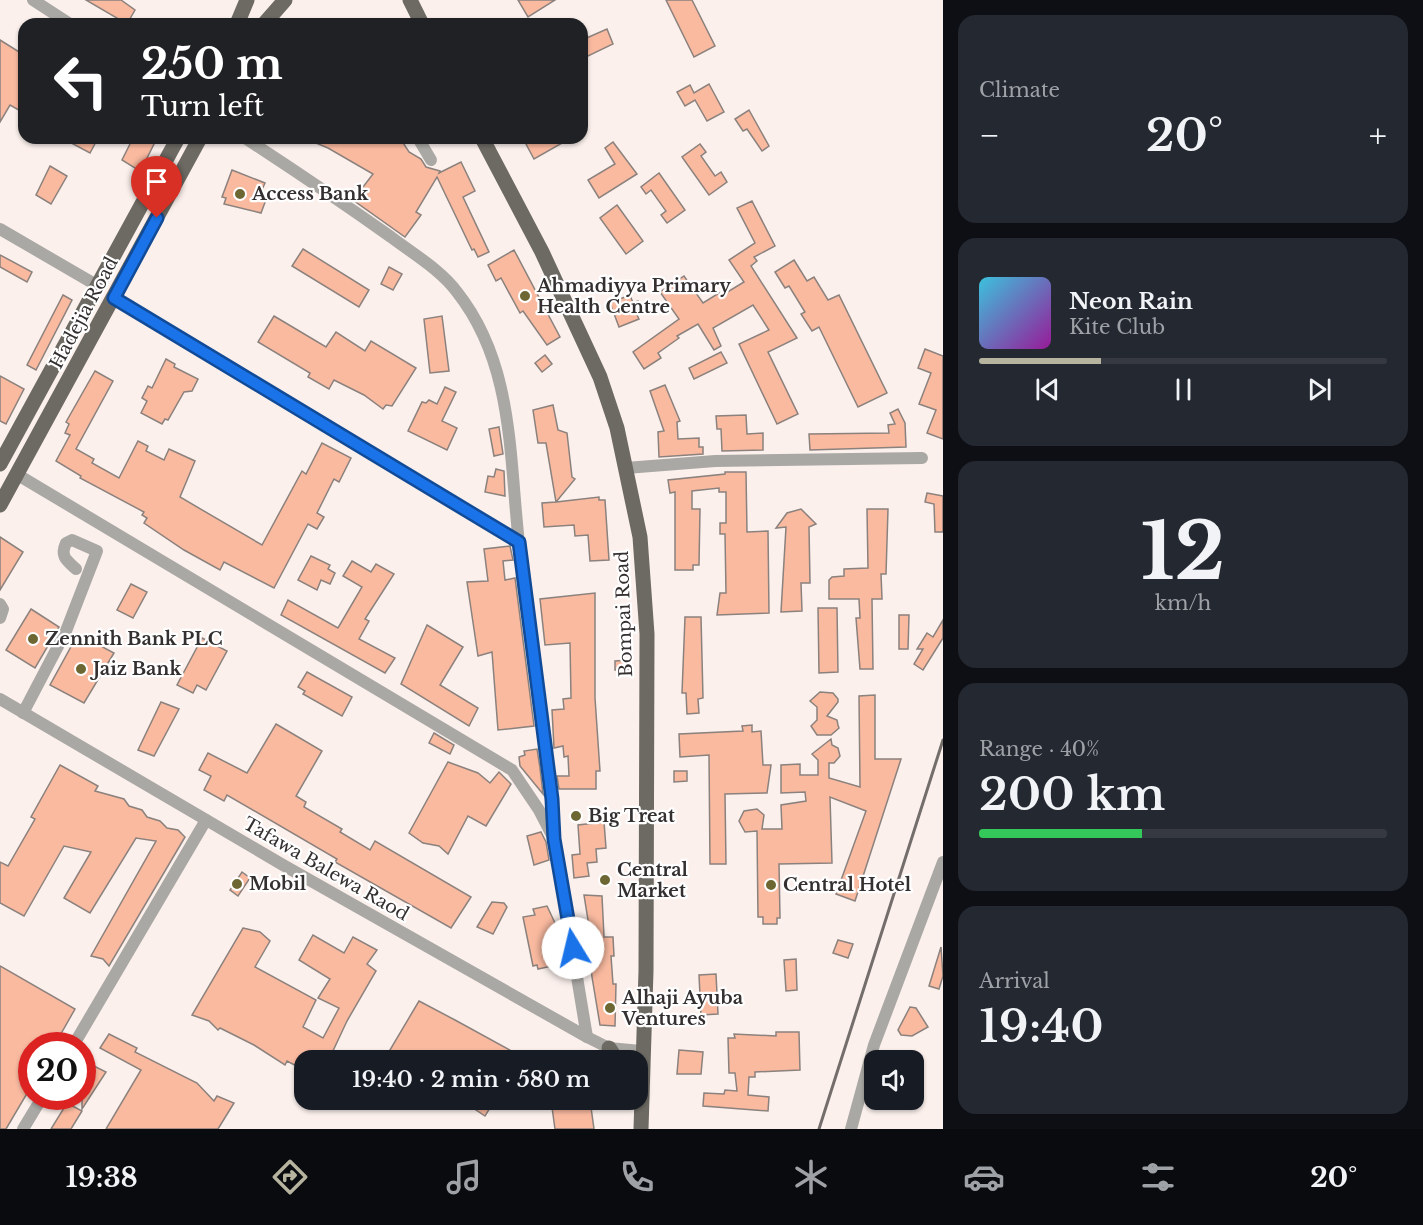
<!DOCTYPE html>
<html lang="en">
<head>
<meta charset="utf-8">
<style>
	body { margin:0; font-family:"Libre Baskerville",serif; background:#242831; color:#f1f3f6; height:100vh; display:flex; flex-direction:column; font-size:22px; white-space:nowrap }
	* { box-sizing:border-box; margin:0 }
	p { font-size:20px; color:#9ea1a6 }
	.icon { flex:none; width:33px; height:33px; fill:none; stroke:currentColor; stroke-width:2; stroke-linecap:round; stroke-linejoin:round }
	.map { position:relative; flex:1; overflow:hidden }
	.details { display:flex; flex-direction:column; gap:15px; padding:15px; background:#0d0f14; width:480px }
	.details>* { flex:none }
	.guide { position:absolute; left:18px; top:18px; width:570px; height:126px; border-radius:18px; box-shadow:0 2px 4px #0004; background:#202124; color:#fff; overflow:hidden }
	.buttons { position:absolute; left:864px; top:1050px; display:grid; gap:12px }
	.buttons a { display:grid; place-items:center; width:60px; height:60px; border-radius:12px; background:#171b24; box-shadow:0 2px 4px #0004; font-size:30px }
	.speed { position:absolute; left:18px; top:1032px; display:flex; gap:12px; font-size:30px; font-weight:700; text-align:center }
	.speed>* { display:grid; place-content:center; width:78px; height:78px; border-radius:50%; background:#171b24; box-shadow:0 2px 4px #0004; line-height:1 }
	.speed .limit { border:9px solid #d22; background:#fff; color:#111 }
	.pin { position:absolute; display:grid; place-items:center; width:51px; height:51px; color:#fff; margin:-62px -26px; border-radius:50% 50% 50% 0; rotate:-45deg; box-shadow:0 0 6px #0007 }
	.pin .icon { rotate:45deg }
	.me { position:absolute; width:66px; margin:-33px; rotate:351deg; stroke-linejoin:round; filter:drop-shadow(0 0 4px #0008) }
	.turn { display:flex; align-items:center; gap:21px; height:126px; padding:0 24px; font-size:27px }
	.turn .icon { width:78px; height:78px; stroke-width:2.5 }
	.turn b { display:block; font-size:42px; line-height:51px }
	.big { font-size:45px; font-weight:600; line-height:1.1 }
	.details .tile { flex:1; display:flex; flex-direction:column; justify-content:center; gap:9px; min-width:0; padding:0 21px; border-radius:18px; background:#242831 }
	.details .dial { align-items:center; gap:0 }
	.dial b { font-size:78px; line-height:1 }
	.song { display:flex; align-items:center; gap:18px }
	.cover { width:72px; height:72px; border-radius:9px; background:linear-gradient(135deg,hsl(190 70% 55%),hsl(300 70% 35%)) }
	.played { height:6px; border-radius:3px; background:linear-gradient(90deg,#b6b49e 30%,#363941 30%) }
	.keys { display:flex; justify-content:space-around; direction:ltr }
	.heat { display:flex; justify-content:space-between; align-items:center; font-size:33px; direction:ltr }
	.charge { height:9px; border-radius:4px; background:linear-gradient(90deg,#34c759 40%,#363941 0) }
	.trip { position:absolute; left:294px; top:1050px; width:354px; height:60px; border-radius:18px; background:#171b24; box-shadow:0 2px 4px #0004; font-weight:600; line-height:60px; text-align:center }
	.tab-bar { display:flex; height:96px; justify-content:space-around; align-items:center; background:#090b0e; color:#9ea1a6 }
	.tab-bar .icon { width:42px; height:42px }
	.tab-bar .current { color:#b6b49e }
	.tab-bar b { font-size:27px; color:#f1f3f6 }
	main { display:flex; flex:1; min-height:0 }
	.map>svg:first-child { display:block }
	.building { fill:#fabaa0; stroke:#8b817d; stroke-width:1.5 }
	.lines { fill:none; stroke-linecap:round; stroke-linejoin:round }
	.minor { stroke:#aaa8a4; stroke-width:12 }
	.major { stroke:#6d6a63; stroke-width:15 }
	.rail { stroke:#736d6b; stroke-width:3 }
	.route-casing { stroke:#114b97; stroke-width:15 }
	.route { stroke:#1a73e8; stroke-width:10 }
	.poi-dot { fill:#6d6733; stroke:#fff; stroke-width:2 }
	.labels { text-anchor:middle; stroke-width:4.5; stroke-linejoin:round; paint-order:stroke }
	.poi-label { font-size:18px; font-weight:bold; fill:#34302f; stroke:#fff; text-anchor:start }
	.street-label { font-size:18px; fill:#34302f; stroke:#fff }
</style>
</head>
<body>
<main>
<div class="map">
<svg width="943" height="1129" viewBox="0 0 943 1129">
	<rect width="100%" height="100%" fill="#fbf0ec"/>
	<g class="building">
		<polygon points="86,0 121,0 135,10 127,24"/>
		<polygon points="518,0 555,0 528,17"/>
		<polygon points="666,0 692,0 715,46 694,57"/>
		<polygon points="607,29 613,44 586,57 582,40"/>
		<polygon points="0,40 24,55 24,113 10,105 0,122"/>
		<polygon points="709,84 724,112 707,121 695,100 685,106 677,92 690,85 694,93"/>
		<polygon points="749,110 769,146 762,151 747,129 743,131 735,119"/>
		<polygon points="62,138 98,138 90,153"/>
		<polygon points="133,138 157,138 144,164 141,163 138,170 122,160"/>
		<polygon points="304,138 400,138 409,152 421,159 426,167 440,171 439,173 461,162 475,191 463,197 489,252 478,257 474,249 472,250 437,177 416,212 421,215 405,237 353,200 373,174 328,148"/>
		<polygon points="537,138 571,138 534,159 526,144"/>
		<polygon points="613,142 637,174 599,198 588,180 615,164 605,148"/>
		<polygon points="700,144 706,152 701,156 715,176 721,172 727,182 709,195 682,157"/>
		<polygon points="50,166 67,176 51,204 36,195"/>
		<polygon points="232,170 265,183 260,194 267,197 261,213 224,204 226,198 222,197"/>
		<polygon points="659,173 685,210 667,223 661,215 666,211 651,190 646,194 641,187"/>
		<polygon points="752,201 775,246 754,257 757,261 751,266 797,338 768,352 798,414 777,424 739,344 769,330 753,305 713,328 721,346 714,350 698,324 677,336 679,338 658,353 661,358 644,369 633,352 679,319 660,292 684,276 703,303 719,293 721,296 744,282 729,260 755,243 737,208"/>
		<polygon points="617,205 643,241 626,254 600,218"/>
		<polygon points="303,249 369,290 359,307 292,266"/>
		<polygon points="514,250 560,337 547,345 523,311 520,313 501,278 496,281 488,265"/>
		<polygon points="0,255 32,272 27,282 0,267"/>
		<polygon points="794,260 807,281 814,277 828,300 839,295 887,393 858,407 819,327 812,331 801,314 805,312 789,286 785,288 775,272"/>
		<polygon points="389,267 402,274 393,290 381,284"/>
		<polygon points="63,295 72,300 36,370 27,365"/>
		<polygon points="630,295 633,303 638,301 642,311 636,313 639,319 619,327 610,303"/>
		<polygon points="274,316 326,347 336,332 365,351 371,341 416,368 392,406 386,405 383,409 364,395 334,380 329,389 308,377 310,373 258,342"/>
		<polygon points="442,316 449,371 430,373 424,319"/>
		<polygon points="925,349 943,356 943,439 927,433 936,410 919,404 931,373 918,368"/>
		<polygon points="721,352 727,363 694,379 689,368"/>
		<polygon points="545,355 552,364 542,372 535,363"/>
		<polygon points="166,359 175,364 174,367 198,379 192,391 184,392 168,420 165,419 162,424 141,413 147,401 142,398 148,386 152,388"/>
		<polygon points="95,371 113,381 76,449 94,459 92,463 119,478 138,441 148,446 146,451 164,460 169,449 195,461 180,497 262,545 302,471 306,474 322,443 351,458 339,482 334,479 317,513 324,517 317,529 308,524 274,588 224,562 220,570 184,550 144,523 147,518 142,515 144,512 80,478 81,476 56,461 70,435 65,433 69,424 66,422"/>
		<polygon points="0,376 24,389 6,424 0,421"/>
		<polygon points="665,385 680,421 677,422 678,439 699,438 699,447 703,447 703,454 659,457 658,432 664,431 650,391"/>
		<polygon points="445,387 456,392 442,421 457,428 447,450 408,431 422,402 426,403 429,400 437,404"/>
		<polygon points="553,405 558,430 567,433 572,477 575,479 556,502 599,497 599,500 605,500 609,560 590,561 588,535 575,536 574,525 544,527 542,503 556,502 546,443 538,443 533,410"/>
		<polygon points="898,409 905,423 906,447 810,450 809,434 889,433 888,425 895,424 890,413"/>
		<polygon points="746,415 747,434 763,433 763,450 722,451 721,429 717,429 716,416"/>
		<polygon points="499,427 503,454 494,456 489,429"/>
		<polygon points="496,469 504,471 505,496 485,492 488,476 494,477"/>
		<polygon points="725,472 746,472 747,532 768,531 769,613 717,615 720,593 726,593 725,534 720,534 720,523 726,523 726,492 719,492 719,488 692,491 692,509 700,509 699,565 693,565 693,570 675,570 675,492 670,493 668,480 725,474"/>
		<polygon points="927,493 943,496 943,532 935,532 934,504 925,502"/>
		<polygon points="801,509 816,524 809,527 810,583 801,583 802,611 781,612 786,527 776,528 787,513"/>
		<polygon points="867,509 888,509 886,574 881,574 882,599 872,599 873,669 860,669 856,618 860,618 859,599 829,599 829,580 832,577 844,576 844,569 868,568"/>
		<polygon points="0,537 23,552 0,590"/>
		<polygon points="510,546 513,560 503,561 505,580 515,578 534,726 498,730 492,652 478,656 467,582 488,581 484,549"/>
		<polygon points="311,556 330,565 328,569 335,573 330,584 321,580 317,590 298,580"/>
		<polygon points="352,561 371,572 376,564 394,574 365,619 369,621 359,639 395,658 385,673 281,615 288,600 338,628 362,587 343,576"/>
		<polygon points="131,584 147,592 133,618 117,610"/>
		<polygon points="595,593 595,698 600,771 596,771 596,789 559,789 557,776 569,776 568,756 564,757 563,746 554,748 552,710 564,709 563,699 571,698 570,643 545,645 540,599"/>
		<polygon points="818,608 837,608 838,672 819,673"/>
		<polygon points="31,609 59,627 35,668 6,650"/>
		<polygon points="899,615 909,615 908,649 899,649"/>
		<polygon points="685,617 701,617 703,698 698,699 699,713 687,714 686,693 682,693"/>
		<polygon points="943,620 943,638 923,670 914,664 923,649 917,649 927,633 933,637"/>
		<polygon points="427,625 463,647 440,685 478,708 469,726 401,684"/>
		<polygon points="78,634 114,653 84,703 50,685"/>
		<polygon points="202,638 227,651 206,690 197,685 193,693 177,685"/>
		<polygon points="628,660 628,670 615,670 615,661"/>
		<polygon points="307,672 352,697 342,716 303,694 305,691 298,687"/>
		<polygon points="820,692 833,693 838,699 838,702 827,716 837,720 838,725 839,728 831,735 817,735 811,726 817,720 817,707 810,701"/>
		<polygon points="875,695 875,759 901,759 855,901 836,894 866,811 830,797 832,863 779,864 780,918 777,918 777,924 763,924 763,917 758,917 757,831 745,832 739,821 744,811 757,809 764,815 762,829 782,829 781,805 806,801 805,792 781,793 781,765 800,764 800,775 818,775 818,760 812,754 831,739 832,745 838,748 840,756 834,763 829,763 829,778 860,787 859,696"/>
		<polygon points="161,702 179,709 154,756 138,750"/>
		<polygon points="276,724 322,751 296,796 306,802 304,807 342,829 340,832 370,850 375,841 471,897 451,928 335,862 337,859 227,795 224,801 204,790 211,776 199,770 208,753 247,773"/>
		<polygon points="752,725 752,732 761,731 763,765 771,765 767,793 725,794 726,864 710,864 709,755 680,757 679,734 743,731 742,726"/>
		<polygon points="434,733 454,745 450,754 429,743"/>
		<polygon points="537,749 540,768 543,794 520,766 519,757 525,755 524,751"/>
		<polygon points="448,762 478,773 490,783 499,772 511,784 486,826 468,816 448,854 439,846 423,843 409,833"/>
		<polygon points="60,765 98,786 95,791 124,799 129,806 142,810 147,817 160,821 167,828 178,830 185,837 109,966 103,959 91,956 156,841 136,838 90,913 64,898 91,852 64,846 24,916 0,903 0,862 8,866 35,819 31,817"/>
		<polygon points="674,771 687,771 687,781 674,782"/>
		<polygon points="604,822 606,848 596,849 597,862 587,863 589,876 574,878 572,855 580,854 578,825"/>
		<polygon points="541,832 546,842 549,860 534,865 527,836"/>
		<polygon points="242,872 250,878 238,896 230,890"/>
		<polygon points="584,895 602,896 604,937 613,937 614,956 611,956 613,984 616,984 615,1026 600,1025 592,977 590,958 594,958"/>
		<polygon points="492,902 504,903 507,907 493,934 477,927"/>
		<polygon points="547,906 563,940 566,963 538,969 537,965 533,966 523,917 535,915 533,909"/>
		<polygon points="243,928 260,932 270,941 255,967 316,1000 303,1027 323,1038 339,1008 318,998 330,979 299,960 313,935 344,953 353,937 377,950 367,964 376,971 347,1021 332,1053 345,1060 304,1060 304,1070 287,1061 285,1065 254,1045 220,1028 218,1030 209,1021 192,1015"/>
		<polygon points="838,940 853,944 848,958 833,953"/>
		<polygon points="941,947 943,976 939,989 929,986"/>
		<polygon points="796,959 797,990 786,991 784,960"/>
		<polygon points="0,966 75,1009 54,1046 32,1046 32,1085 6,1129 0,1129"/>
		<polygon points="716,974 718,1014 701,1015 699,975"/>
		<polygon points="419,1001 455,1020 528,1060 384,1060"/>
		<polygon points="910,1007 916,1008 928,1027 912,1036 901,1035 898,1030"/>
		<polygon points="776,1032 799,1032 800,1070 755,1072 755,1077 749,1077 748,1095 769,1097 768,1111 703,1106 704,1093 724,1094 725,1090 737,1091 735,1073 729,1073 728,1038 735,1038 734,1034 776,1036"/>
		<polygon points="109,1034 137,1048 135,1052 197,1083 214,1101 217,1096 234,1103 218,1129 106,1129 141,1070 100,1048"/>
		<polygon points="679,1050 703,1052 701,1074 677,1074"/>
		<polygon points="88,1063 106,1072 82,1109 82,1073"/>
		<polygon points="461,1100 495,1100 485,1116"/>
		<polygon points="551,1100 590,1100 594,1129 555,1129"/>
		<polygon points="67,1103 82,1111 71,1129 51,1129"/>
	</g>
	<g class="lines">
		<g class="minor">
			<polyline points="33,0 70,24"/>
			<path d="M245,138c49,32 98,65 146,99 21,16 50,33 66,55 57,72 52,164 62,251 9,85 22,170 33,256l2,36"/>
			<polyline points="418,138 431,160"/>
			<polyline points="0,229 98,286"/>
			<polyline points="114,298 519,542"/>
			<polyline points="626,468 715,461 922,458"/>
			<polyline points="18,475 512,770 539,810 554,839 587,1037"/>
			<polyline points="0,604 3,609 0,618"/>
			<polyline points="0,699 283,865 587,1037 609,1048 641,1051"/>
			<path d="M23,713l43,-82 31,-80 -25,-11 -6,3c-6,13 0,17 10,26"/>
			<polyline points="73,1046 206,820"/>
			<polyline points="23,1129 43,1096"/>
			<polyline points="851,1129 874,1045 943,862"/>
		</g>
		<g class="major">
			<polyline points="410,0 422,24"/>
			<polyline points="237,24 247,0"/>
			<polyline points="264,24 285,0"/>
			<polyline points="482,138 542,252 600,377 617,428 640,537 647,634 646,971 641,1129"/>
			<polyline points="0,464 178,138"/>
			<polyline points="0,505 200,138"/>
			<polyline points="609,1048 617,1060"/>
		</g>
		<polyline class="rail" points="819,1129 943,740"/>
	</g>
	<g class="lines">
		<defs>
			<polyline id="route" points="157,218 114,298 519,542 552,799 554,839 573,948"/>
		</defs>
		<use href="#route" class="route-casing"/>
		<use href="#route" class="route"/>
	</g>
	<g class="poi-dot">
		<circle cx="240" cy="194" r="6"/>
		<circle cx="525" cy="296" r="6"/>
		<circle cx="33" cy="639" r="6"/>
		<circle cx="81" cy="669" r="6"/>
		<circle cx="576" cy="816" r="6"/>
		<circle cx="605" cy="880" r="6"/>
		<circle cx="237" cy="884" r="6"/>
		<circle cx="771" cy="885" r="6"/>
		<circle cx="610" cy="1008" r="6"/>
	</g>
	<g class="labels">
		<g class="poi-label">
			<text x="252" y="200">Access Bank</text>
			<text x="537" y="292">Ahmadiyya Primary<tspan x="537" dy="21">Health Centre</tspan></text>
			<text x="45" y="645">Zennith Bank PLC</text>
			<text x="93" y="675">Jaiz Bank</text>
			<text x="588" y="822">Big Treat</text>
			<text x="617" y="876">Central<tspan x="617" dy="21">Market</tspan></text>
			<text x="249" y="890">Mobil</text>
			<text x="783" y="891">Central Hotel</text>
			<text x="622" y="1004">Alhaji Ayuba<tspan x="622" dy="21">Ventures</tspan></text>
		</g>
		<g class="street-label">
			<text transform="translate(84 313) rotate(-62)" y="6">Hadejia Road</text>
			<text transform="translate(624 614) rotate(-92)" y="6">Bompai Road</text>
			<text transform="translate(326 869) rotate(30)" y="6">Tafawa Balewa Raod</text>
		</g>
	</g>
</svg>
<div class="buttons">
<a><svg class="icon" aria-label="sound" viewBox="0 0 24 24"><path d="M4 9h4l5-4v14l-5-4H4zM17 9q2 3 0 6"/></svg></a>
</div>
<div class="speed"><div class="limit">20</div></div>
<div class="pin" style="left:157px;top:218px;background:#d93025"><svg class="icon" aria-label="arrive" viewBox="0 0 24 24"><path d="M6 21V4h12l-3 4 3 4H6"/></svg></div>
<svg class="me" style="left:573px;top:948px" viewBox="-20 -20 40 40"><circle r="19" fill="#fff"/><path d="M0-13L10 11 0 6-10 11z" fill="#1a73e8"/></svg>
<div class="trip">19:40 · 2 min · 580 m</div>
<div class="guide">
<div class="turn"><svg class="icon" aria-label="left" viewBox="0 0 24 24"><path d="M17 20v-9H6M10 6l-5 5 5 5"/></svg><div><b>250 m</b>Turn left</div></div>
</div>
</div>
<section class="details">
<div class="tile"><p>Climate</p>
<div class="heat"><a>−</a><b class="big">20°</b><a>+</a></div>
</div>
<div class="tile">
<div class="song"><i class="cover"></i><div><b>Neon Rain</b><p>Kite Club</p></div></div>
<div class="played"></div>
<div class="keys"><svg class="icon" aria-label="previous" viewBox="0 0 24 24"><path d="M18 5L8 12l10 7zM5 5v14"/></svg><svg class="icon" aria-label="pause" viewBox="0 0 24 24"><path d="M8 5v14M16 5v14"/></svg><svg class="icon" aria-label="next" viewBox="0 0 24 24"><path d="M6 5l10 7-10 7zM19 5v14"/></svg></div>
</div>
<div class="tile dial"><b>12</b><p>km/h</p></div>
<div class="tile"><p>Range · 40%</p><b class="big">200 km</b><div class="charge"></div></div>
<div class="tile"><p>Arrival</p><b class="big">19:40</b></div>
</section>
</main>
<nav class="tab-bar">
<b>19:38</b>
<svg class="icon current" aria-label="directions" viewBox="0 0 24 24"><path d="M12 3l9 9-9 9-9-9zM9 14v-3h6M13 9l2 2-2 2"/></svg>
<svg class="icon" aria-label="music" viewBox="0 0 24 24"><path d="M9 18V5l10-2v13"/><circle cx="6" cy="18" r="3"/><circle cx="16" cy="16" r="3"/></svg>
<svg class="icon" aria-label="phone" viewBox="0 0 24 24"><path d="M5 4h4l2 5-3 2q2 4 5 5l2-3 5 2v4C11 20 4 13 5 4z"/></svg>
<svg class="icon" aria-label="climate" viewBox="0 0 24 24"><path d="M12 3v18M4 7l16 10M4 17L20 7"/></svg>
<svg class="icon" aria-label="car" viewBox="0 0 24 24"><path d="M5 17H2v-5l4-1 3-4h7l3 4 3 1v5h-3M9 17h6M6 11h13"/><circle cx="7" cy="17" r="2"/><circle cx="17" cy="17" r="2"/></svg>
<svg class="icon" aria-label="filters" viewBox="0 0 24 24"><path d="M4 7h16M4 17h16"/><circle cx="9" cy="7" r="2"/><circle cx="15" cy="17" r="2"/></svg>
<b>20°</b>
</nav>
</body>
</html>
